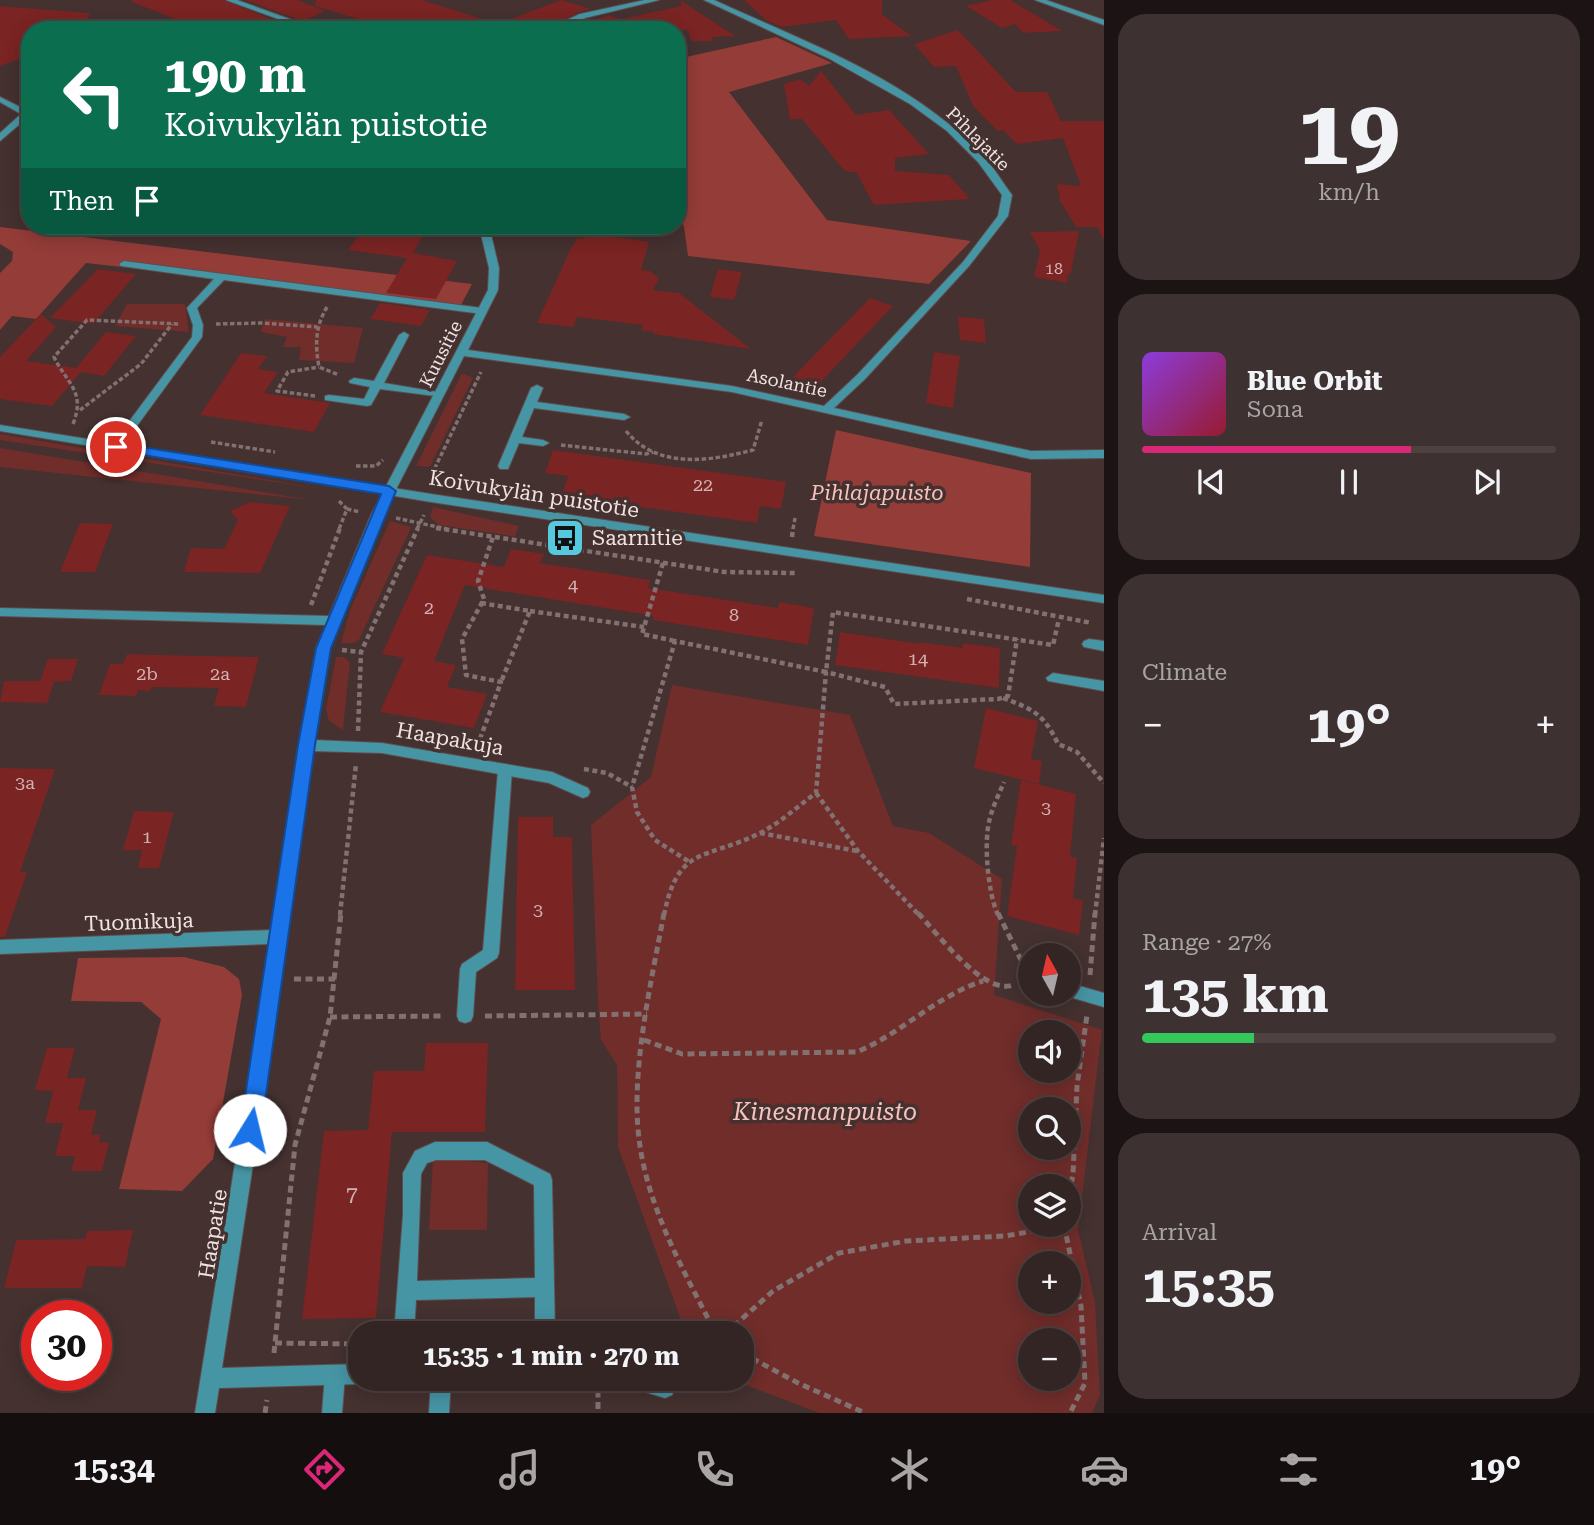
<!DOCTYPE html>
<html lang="en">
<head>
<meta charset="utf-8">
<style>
	body { margin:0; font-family:"Roboto Serif",serif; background:#3e3131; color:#f1f3f6; height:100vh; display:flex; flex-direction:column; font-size:26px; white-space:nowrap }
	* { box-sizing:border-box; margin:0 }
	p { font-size:23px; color:#a9a5a6 }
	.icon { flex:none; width:38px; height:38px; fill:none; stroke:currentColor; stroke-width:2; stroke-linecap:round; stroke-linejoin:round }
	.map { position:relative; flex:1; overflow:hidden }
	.drawer { display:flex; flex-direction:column; gap:14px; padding:14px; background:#1c1414; width:490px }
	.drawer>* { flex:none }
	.hud { position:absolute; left:21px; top:21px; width:665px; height:214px; border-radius:28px; box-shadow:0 4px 18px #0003,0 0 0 2px #4e4241; background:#0b6e4f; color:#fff; overflow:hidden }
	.needle { width:46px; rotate:352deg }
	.tools { position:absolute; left:1018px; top:943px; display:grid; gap:14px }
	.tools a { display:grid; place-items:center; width:63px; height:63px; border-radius:50%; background:#332524; box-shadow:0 4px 18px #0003,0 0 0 2px #4e4241; font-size:35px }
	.speed { position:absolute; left:21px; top:1300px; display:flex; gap:14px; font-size:35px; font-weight:700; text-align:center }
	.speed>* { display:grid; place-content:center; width:91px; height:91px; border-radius:50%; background:#332524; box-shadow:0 4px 18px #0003,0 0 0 2px #4e4241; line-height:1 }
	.speed .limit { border:10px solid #d22; background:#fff; color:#111 }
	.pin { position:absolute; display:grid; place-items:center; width:60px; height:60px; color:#fff; margin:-30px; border:4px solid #fff; border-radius:50%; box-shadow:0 2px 7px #0007 }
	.me { position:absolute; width:77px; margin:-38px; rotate:9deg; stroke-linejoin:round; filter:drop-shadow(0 0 5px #0008) }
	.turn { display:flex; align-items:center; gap:24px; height:147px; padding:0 28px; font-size:32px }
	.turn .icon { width:91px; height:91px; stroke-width:2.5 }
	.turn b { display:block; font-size:49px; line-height:60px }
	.then { display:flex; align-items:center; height:66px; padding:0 28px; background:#0003; gap:14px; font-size:26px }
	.big { font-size:52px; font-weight:700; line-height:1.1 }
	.drawer .card { flex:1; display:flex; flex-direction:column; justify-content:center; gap:10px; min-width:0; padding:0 24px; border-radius:28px; background:#3e3131 }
	.drawer .dial { align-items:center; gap:0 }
	.dial b { font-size:91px; line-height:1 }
	.song { display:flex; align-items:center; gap:21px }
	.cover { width:84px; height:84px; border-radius:10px; background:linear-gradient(135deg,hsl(270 70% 55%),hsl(350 70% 35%)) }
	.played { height:7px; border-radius:4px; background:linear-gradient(90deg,#db2777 65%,#4e4241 65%) }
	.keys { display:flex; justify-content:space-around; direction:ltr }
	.heat { display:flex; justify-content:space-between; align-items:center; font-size:38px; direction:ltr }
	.charge { height:10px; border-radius:5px; background:linear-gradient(90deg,#34c759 27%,#4e4241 0) }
	.trip { position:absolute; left:348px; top:1321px; width:406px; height:70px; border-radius:28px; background:#332524; box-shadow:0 4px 18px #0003,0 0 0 2px #4e4241; font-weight:700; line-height:70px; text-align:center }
	.tabs { display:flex; height:112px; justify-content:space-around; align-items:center; background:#140f0e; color:#a9a5a6 }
	.tabs .icon { width:49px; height:49px }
	.tabs .on { color:#db2777 }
	.tabs b { font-size:32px; color:#f1f3f6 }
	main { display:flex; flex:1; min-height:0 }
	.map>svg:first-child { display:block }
	.green { fill:#702d2a; fill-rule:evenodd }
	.forest { fill:#943c38 }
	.building { fill:#7a2423 }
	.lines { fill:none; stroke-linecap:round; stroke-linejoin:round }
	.service-casing { stroke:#5f4d4c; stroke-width:2 }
	.minor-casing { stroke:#5f4d4c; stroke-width:2 }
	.tertiary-casing { stroke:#5f4d4c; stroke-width:2 }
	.path-far2 { stroke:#827170; stroke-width:3.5; stroke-dasharray:4.5 2.5; stroke-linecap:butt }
	.path-far1 { stroke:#827170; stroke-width:4.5; stroke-dasharray:5 3.5; stroke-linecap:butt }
	.path { stroke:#827170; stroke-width:5; stroke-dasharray:7 4.5; stroke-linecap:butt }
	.service { fill:#4695a5; fill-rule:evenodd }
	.minor { fill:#4695a5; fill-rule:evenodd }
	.tertiary { fill:#4695a5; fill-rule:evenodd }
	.route { fill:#1a73e8; stroke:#114b97; stroke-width:2 }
	.labels { text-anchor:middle; stroke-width:7; stroke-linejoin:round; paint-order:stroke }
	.far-number-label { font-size:16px; fill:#d2b3b2 }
	.far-street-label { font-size:18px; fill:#efe3e1; stroke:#443130 }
	.number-label { font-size:18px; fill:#d2b3b2 }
	.park-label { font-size:21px; font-style:italic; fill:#f5c2bd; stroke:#443130 }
	.street-label { font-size:21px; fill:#efe3e1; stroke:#443130 }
	.poi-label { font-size:21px; fill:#efe3e1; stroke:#443130; text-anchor:start }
	.near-number-label { font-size:21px; fill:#d2b3b2 }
	.near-park-label { font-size:24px; font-style:italic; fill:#f5c2bd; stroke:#443130 }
</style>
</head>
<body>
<main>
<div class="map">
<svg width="1104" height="1413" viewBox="0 0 1104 1413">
	<rect width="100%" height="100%" fill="#443130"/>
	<g class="green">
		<polygon points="127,304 185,304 189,332 115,326"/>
		<polygon points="265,319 363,328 354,363 299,360 301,347 283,347 287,337 261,332"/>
		<polygon points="462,373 473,378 430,467 416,466"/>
		<polygon points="0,434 328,490 0,440"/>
		<polygon points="0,448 311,500 0,467"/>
		<polygon points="433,507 519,526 515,536 511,536 439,525 430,517"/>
		<polygon points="390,521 411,527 410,530 359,640 354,643 341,643 350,610"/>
		<polygon points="336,657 344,657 350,662 343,730 329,721 326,709"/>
		<path d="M672,685l178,30 43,111 36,7 73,46 -8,116 108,35 -24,200 17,72 5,93 -8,18h-273l-89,-34h12v-45h-54l-3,-3 -67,-184 -1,-82 -16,-25 -3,-38 -7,-177 60,-48zM1031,1032h38v39h-38zM1031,1110h38v38h-38zM1031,1186h38v39h-38zM1031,1264h38v38h-38zM1031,1340h38v39h-38z"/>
		<polygon points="433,1158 488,1163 487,1230 429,1230"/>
	</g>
	<g class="forest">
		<polygon points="776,37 832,63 729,92 827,220 971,241 929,284 688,256 684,227 677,211 677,59"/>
		<polygon points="0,227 472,284 461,305 86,263 36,319 12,316 0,330 0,273 12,261 13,252 0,244"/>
		<polygon points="836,430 1031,473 1030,567 814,536"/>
		<polygon points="184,957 224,967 239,979 242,995 213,1159 182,1191 119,1189 161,1019 141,1002 71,1001 78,958"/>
	</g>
	<g class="building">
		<polygon points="132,0 223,0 291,27 284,30 173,30 175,19 132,2"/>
		<polygon points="245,0 297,0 325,11 303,21"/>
		<polygon points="316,0 422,0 498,24 561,0 591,9 579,12 542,30 395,30 315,6"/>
		<polygon points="680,0 735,36 712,37 713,41 691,41 688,30 563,30 609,15 621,19 682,6"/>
		<polygon points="744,0 882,0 882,14 911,36 849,39 836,20 782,27 766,20"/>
		<polygon points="992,0 1010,0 1062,31 1023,33 1015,24 1002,28 966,6"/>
		<polygon points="0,6 89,13 88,30 30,30 30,55 0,66"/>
		<polygon points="958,30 1016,92 1047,92 1061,121 1104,121 1104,240 1097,227 1076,227 1060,201 1057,184 1081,186 1063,138 1017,144 1003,130 998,131 973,106 956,66 934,67 914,44"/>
		<polygon points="821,71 856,115 889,110 929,154 895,158 895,171 949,175 970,199 874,205 856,172 848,172 842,168 802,119 790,119 784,84 800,79 809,86"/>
		<polygon points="366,226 428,226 413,253 457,261 436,299 386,293 407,258 348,250"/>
		<polygon points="1079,231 1071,273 1068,274 1067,283 1034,277 1040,250 1030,232"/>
		<polygon points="587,233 649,242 641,270 650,271 659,278 653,290 679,293 751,349 653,334 654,332 641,330 643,325 577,317 573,327 537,323 571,248 578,238 583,239"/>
		<polygon points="98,269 136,274 93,324 50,318"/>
		<polygon points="718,269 742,272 734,300 710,297"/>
		<polygon points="870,298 893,306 816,387 792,378"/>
		<polygon points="380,303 430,310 421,326 370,319"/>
		<polygon points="41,314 56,327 26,361 76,368 106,332 136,336 104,376 81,372 52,406 0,399 0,357"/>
		<polygon points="958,317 984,319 986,343 960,340"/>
		<polygon points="934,352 960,356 953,408 926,403"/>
		<polygon points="241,353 267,356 258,369 278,372 264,393 330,403 314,432 200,415"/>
		<polygon points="553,450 786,482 781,509 760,506 757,523 561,496 568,476 545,473"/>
		<polygon points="250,502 290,506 260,573 184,572 191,548 224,549 238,520 230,511"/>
		<polygon points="80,523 113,524 95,572 60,572"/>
		<polygon points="511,549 544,554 540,563 650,580 648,588 778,608 779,602 814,608 808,645 653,620 654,616 465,585 434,661 456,665 447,687 487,694 474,728 380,712 404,658 382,654 427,555 504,567"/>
		<polygon points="840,632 920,644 920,642 963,648 963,643 1000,648 999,688 835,665"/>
		<polygon points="127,654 160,655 259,657 246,707 214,706 219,688 152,687 150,691 138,690 136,696 99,695 110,664 123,664"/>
		<polygon points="48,659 78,659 71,681 54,682 47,703 0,702 4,681 40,681"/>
		<polygon points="986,708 1038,721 1031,759 1042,761 1039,784 974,768"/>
		<polygon points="0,768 55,769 20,872 27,872 5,937 0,937"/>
		<polygon points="1021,780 1076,794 1070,856 1077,858 1073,898 1083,901 1079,935 1007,916 1017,846 1011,845"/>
		<polygon points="134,811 174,812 159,868 138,868 142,850 123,850"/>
		<polygon points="518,817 553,817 553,837 572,837 575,990 515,990"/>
		<polygon points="426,1043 488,1043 485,1132 392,1132 376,1318 302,1319 324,1131 368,1130 374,1071 424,1071"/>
		<polygon points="47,1048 75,1048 67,1078 86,1078 78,1110 97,1110 91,1135 101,1135 99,1143 109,1142 102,1171 71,1171 75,1156 55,1156 63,1123 45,1123 53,1091 35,1090"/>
		<polygon points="133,1230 125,1267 87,1266 82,1288 4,1288 16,1240 85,1239 87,1231"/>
	</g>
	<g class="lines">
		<defs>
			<g id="service">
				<polygon points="124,261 482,308 487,311 482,314 224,280 197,308 203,325 202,337 120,449 116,450 110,447 192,337 193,325 187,308 214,279 121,266 119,264"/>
				<polygon points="404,332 409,335 384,383 443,393 443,397 380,389 371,405 367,406 325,400 325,396 329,395 364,399 370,387 350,383 349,381 354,378 374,381 399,335"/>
				<polygon points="537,385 543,388 537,402 624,414 630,417 624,420 534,408 522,437 543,440 549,443 543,446 519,443 508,469 500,469 498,466 531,388"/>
				<polygon points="1089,639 1104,641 1104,651 1084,647 1082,644 1084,641"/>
				<polygon points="1053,673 1104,681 1104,691 1048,681 1046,678"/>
				<polygon points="505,764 510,766 512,770 499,953 497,958 476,972 473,1016 471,1021 465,1023 459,1021 457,1016 460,969 462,964 483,950 498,770 500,766"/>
				<path d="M435,1142h52l63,32 2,6 3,154h-20v-37l-119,3 -2,34h-20l9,-119v-42l12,-22zM436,1160h49l49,25 1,93 -118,3 4,-107 6,-11z"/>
				<polygon points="335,1365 342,1368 345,1375 342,1413 322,1413 325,1375 328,1368"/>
				<polygon points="431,1379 451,1379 449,1413 429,1413"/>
			</g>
			<g id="minor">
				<polygon points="226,0 237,0 320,30 308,30"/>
				<polygon points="645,0 659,0 585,18 555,30 544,30 580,14"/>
				<path d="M704,0h10c93,43 197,79 269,156 11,11 19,26 29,39l-4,21 -39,50 -104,113 -31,29 197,43 73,-1v8l-73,1 -299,-67 -268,-36 -81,159 -53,133 -16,92 68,3 170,29 36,16 2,4 -2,4 -5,2 -34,-15 -167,-30 -70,-2 -37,269 -53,348 138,-4v15h8l-8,5 -141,4 -4,25h-20l75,-469 -270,10v-14l272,-10 27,-185 17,-97 10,-23 -326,-9v-8l329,8 42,-101 117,-225 1,-22 -10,-42h10l10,42 -1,22 -30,60 264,36 92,20 33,-31 106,-113 35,-46 4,-21 -24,-33 -31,-31 -37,-27 -82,-46z"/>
				<polygon points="1035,0 1046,0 1104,20 1104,25"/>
				<polygon points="0,97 30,112 30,118 27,118 0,141 0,133 21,114 0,102"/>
				<polygon points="1030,972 1031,972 1031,986 1024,984 1022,979 1024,974"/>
				<polygon points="1069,983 1104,993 1104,1007 1063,995 1069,994"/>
				<polygon points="623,1379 668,1379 672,1381 675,1388 672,1395 665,1398 626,1386"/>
			</g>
			<polygon id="tertiary" points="0,425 431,494 1104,595 1104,603 431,502 0,431"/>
		</defs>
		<use href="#service" class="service-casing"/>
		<use href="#minor" class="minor-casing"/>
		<use href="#tertiary" class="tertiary-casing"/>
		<g class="path-far2">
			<path d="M327,307c-12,20 -12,38 -8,60l20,8"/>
			<polyline points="216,324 261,323 317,327"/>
			<polyline points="315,396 277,391 288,372 319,367"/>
			<polyline points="80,410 141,364 172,324"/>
			<path d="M73,424c13,-33 -6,-40 -19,-67l33,-37 93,4"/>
			<path d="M626,431c32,39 85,30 127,19l9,-30"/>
			<polyline points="211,442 275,452"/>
			<polyline points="561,445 646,454 653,452"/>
			<polyline points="356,466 376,466 383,460"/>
			<polyline points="436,481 432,474 481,372"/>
			<polyline points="339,501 347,509 339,529"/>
			<polyline points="347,509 360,512"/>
			<polyline points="396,518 447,529"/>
			<polyline points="417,529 424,515"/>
			<polyline points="793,529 795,518"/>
		</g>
		<g class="path-far1">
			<polyline points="436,528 724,572 795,573"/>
			<polyline points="792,537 793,528"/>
			<polyline points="663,563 642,634 675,641"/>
			<polyline points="967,599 1092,623"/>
			<polyline points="481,603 530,611 501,682"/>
			<polyline points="311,605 340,528"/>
			<polyline points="530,611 644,627"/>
			<polyline points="342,650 361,652"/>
			<path d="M1003,698c30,11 41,16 55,46l19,8 27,31"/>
			<polyline points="358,731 361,652 418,528"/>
			<polyline points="477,747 501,682 466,675 462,639 484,599 478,581 493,537"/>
			<polyline points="584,769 607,773 632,787"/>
			<polyline points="816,793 858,851 919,915"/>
			<polyline points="760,833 857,851"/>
			<polyline points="688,861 655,840 637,812 632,787 675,641 826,672 833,612 1053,645 1059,619"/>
			<polyline points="340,915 356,764"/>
			<path d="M664,915c14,-70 41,-55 94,-81 21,-10 40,-28 58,-41l10,-121 59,15 9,17 104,-5 10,-3 9,-57"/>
			<path d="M998,915c-10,-21 -15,-74 -8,-97 3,-12 9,-24 14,-36"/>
			<polyline points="1095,915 1104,838"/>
		</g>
		<g class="path">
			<path d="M664,913c-13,71 -35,162 -24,233 10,67 46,129 76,188"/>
			<path d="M918,913c19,20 66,83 95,72"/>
			<polyline points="998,913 1022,962"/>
			<polyline points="1090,975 1095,913"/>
			<polyline points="294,979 335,979"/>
			<polyline points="485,1016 647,1014"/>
			<polyline points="330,1017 445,1016"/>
			<path d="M644,1040l38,14 175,-2c45,-19 79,-56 126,-71"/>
			<polyline points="1069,1195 1073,1174 1077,1086 1087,1015"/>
			<polyline points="1064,1225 1081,1306 1085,1383 1070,1413"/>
			<polyline points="725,1334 773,1291 839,1253 906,1241 1005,1236 1063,1226"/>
			<polyline points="275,1343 360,1344"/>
			<polyline points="274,1353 295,1145 330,1017 341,913"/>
			<polyline points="742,1353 798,1383 865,1413"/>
			<polyline points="598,1379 598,1413"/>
			<polyline points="265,1413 267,1400"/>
		</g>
		<use href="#service" class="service"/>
		<use href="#minor" class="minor"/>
		<use href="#tertiary" class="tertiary"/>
	</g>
	<polygon class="route" points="116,443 389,486 396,491 331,648 315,745 261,1130 258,1137 250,1140 243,1137 240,1130 298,745 316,648 381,494 112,450 112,444"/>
	<defs>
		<symbol id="bus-square" viewBox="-11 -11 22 22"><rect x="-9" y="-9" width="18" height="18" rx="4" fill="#55cadf" stroke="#443130"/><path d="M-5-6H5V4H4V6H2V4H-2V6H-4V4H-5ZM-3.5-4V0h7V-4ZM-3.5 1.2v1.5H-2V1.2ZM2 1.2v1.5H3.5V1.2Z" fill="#111"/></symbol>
	</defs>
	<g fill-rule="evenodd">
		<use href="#bus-square" x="543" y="516" width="44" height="44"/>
	</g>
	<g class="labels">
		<g class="far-number-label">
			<text x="1054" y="274">18</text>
		</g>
		<g class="far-street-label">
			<text transform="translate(978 139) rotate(45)" y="6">Pihlajatie</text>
			<text transform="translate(441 354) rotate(-63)" y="6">Kuusitie</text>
			<text transform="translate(787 383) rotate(12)" y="6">Asolantie</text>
		</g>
		<g class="number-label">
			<text x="703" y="491">22</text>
			<text x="573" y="591">4</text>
			<text x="429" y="614">2</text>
			<text x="734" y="621">8</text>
			<text x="918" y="665">14</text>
			<text x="147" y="680">2b</text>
			<text x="220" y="680">2a</text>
			<text x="25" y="789">3a</text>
			<text x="1046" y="814">3</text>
			<text x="147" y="843">1</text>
			<text x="538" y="916">3</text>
		</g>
		<g class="park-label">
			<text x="877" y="500">Pihlajapuisto</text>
		</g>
		<g class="street-label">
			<text transform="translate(534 494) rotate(9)" y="7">Koivukylän puistotie</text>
			<text transform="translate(450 739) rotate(10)" y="7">Haapakuja</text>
			<text transform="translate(139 922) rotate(-2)" y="7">Tuomikuja</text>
			<text transform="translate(213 1234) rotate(-81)" y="7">Haapatie</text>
		</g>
		<g class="poi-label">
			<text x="592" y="545">Saarnitie</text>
		</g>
		<g class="near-number-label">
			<text x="352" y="1201">7</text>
		</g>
		<g class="near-park-label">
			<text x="825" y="1120">Kinesmanpuisto</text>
		</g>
	</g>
</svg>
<div class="tools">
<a><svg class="needle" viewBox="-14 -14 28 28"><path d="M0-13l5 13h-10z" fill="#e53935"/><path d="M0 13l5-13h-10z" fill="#a9a5a6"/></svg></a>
<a><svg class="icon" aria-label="sound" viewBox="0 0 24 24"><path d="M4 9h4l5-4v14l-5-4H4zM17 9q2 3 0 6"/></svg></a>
<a><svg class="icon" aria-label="search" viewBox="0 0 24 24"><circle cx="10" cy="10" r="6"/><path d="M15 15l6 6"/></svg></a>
<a><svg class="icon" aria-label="layers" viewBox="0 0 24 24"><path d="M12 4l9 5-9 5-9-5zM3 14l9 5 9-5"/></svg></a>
<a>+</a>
<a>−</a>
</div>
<div class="speed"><div class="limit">30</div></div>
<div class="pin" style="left:116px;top:447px;background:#d93025"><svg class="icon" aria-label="arrive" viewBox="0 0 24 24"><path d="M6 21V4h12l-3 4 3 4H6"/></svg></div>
<svg class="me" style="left:250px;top:1130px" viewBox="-20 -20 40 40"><circle r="19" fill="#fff"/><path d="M0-13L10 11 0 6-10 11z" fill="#1a73e8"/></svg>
<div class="trip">15:35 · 1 min · 270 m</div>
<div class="hud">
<div class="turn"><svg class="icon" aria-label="left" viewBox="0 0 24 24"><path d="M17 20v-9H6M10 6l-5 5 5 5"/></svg><div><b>190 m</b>Koivukylän puistotie</div></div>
<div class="then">Then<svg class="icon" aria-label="arrive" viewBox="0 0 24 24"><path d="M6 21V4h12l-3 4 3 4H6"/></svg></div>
</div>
</div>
<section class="drawer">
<div class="card dial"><b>19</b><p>km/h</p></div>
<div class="card">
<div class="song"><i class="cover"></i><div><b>Blue Orbit</b><p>Sona</p></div></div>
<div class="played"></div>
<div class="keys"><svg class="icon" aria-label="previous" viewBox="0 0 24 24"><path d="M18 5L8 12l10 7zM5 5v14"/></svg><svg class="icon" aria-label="pause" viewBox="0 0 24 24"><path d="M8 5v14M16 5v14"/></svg><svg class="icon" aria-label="next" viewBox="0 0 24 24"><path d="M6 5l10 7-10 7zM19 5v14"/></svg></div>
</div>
<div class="card"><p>Climate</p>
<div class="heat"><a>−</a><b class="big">19°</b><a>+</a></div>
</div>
<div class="card"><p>Range · 27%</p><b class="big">135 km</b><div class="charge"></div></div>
<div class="card"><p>Arrival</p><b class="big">15:35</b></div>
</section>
</main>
<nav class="tabs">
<b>15:34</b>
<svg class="icon on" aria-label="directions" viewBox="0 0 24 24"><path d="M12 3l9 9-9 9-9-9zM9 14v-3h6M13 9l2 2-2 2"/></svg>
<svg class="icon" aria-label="music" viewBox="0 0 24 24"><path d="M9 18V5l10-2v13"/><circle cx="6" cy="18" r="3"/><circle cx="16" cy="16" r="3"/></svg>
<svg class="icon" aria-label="phone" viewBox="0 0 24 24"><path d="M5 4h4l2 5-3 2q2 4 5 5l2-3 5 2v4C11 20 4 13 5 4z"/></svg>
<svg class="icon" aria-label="climate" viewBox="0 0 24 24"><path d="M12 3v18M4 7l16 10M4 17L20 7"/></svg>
<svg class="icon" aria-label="car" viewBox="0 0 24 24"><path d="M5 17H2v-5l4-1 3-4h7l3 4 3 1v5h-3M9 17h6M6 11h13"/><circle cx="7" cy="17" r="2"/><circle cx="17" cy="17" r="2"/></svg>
<svg class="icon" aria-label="filters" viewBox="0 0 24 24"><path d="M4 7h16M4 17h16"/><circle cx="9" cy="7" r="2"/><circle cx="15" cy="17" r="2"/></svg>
<b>19°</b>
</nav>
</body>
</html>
